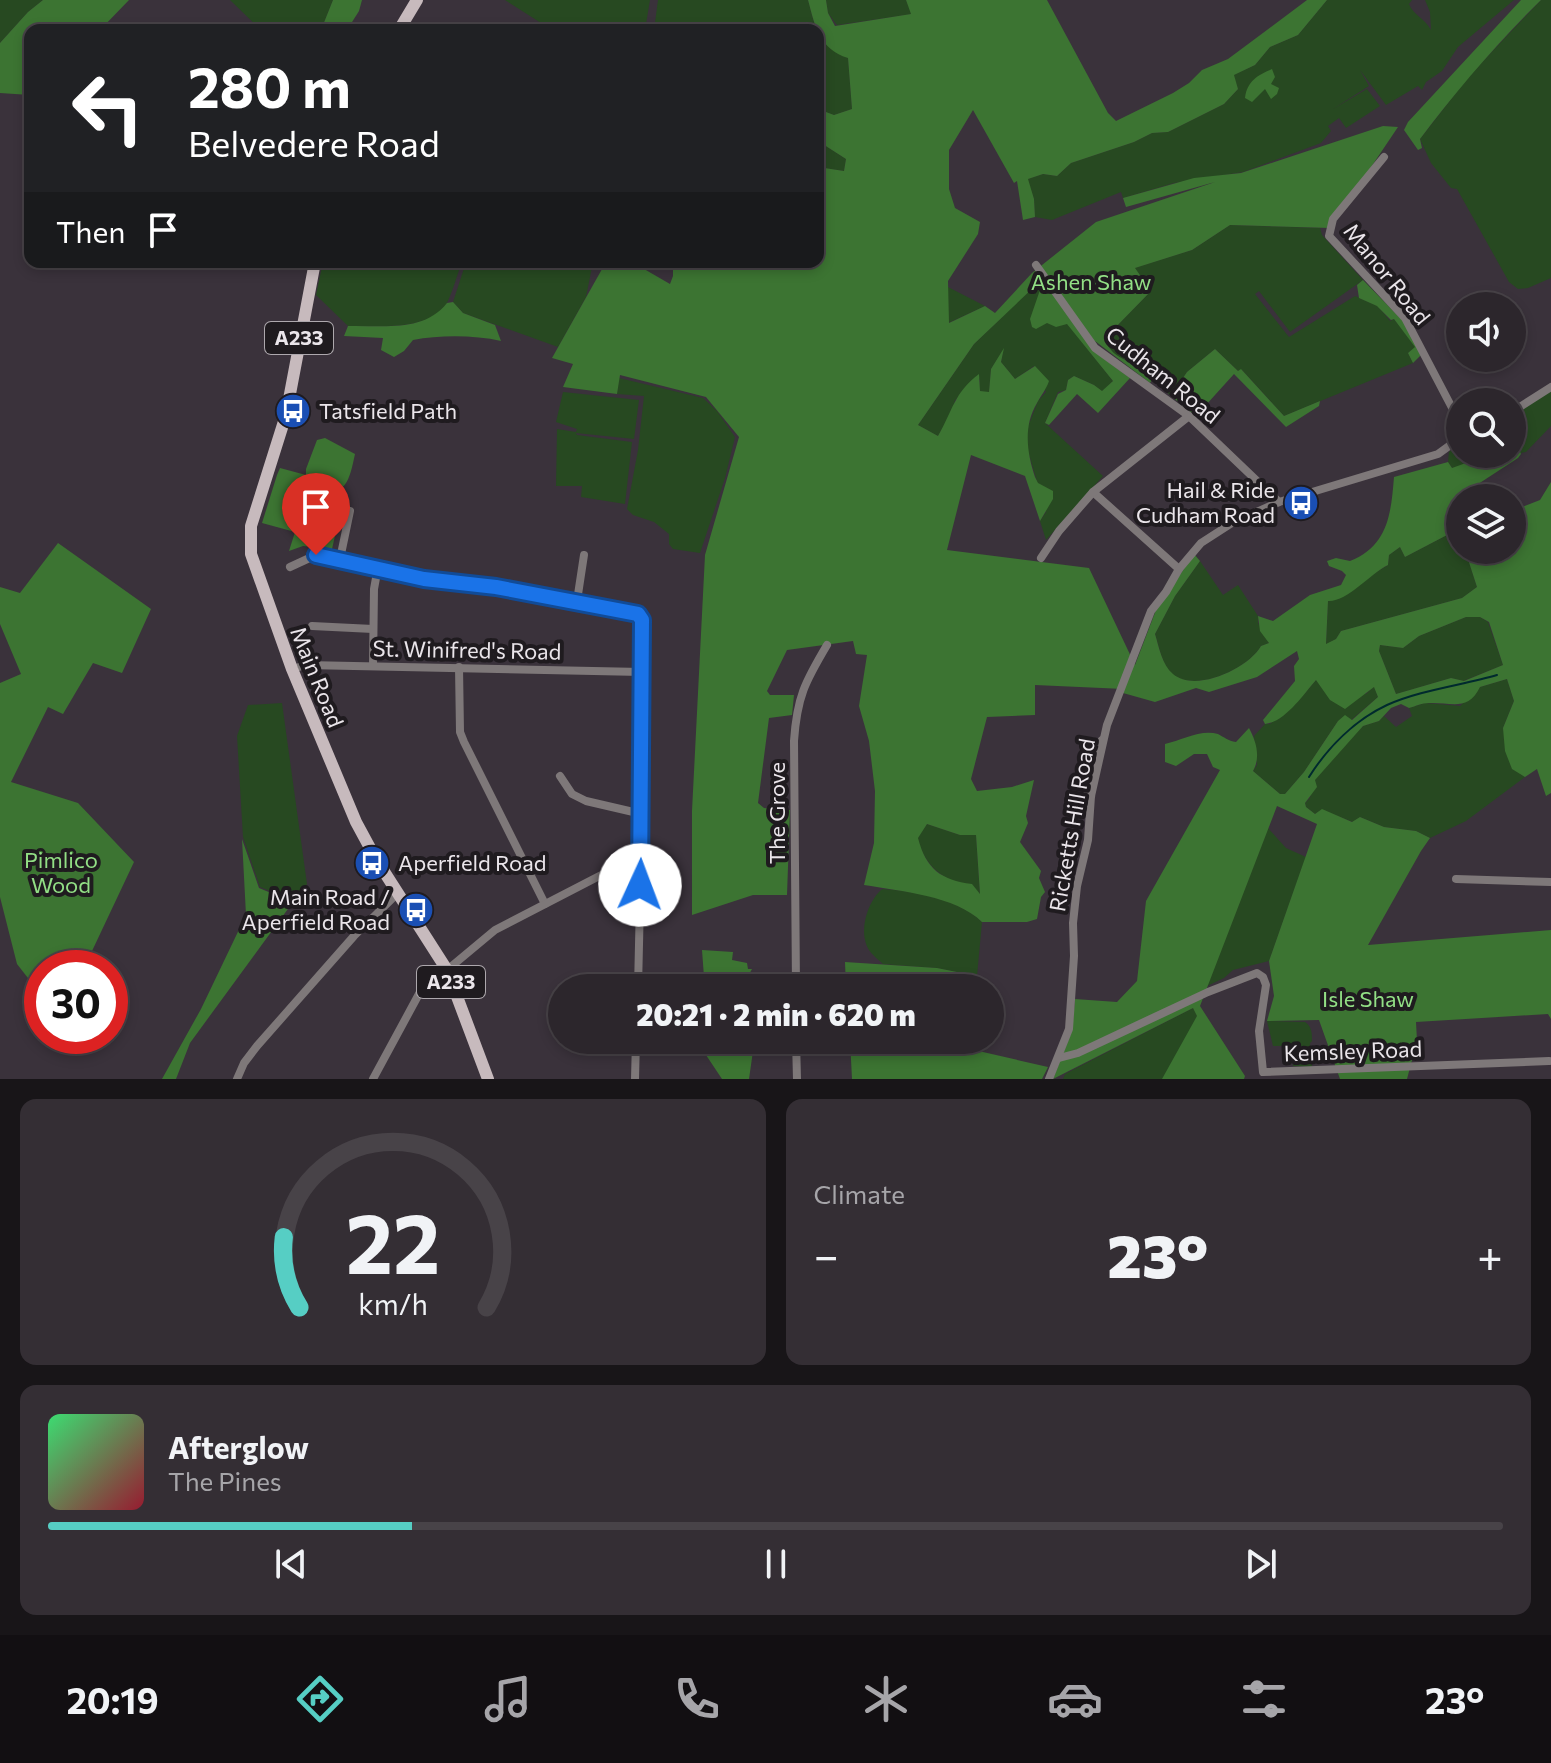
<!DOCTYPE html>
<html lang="en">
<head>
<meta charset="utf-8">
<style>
	body { margin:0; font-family:Commissioner,sans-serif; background:#342e34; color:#f1f3f6; height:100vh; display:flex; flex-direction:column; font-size:30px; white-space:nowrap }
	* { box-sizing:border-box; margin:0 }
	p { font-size:26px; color:#a6a5a9 }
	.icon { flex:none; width:44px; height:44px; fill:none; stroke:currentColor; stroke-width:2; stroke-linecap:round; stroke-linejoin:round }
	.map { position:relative; height:1079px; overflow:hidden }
	.sheet { display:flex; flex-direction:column; gap:20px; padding:20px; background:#181518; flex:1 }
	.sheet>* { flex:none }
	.banner { position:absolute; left:24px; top:24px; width:800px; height:244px; border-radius:16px; box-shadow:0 4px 12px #0003,0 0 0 2px #484348; background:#202124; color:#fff; overflow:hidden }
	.fabs { position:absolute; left:1446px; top:292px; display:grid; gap:16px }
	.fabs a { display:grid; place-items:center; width:80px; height:80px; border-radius:50%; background:#2c262c; box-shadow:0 4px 12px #0003,0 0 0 2px #484348; font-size:40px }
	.speed { position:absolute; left:24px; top:950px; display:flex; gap:16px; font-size:40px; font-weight:700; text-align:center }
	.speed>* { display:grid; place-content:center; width:104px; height:104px; border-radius:50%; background:#2c262c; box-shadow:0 4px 12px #0003,0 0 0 2px #484348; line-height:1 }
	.speed .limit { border:12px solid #d22; background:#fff; color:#111 }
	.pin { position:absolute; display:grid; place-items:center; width:68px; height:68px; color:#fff; margin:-82px -34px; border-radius:50% 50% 50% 0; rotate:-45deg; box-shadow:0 0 8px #0007 }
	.pin .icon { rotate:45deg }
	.me { position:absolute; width:88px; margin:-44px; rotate:2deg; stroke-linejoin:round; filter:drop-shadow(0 0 6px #0008) }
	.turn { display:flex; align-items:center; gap:28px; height:168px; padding:0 32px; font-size:36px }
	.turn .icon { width:104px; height:104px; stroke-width:2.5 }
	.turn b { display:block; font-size:56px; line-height:68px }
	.then { display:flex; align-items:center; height:76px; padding:0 32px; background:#0003; gap:16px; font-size:30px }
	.big { font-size:60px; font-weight:800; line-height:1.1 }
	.sheet .widget { flex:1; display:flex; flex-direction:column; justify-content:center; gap:12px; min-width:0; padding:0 28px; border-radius:16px; background:#342e34 }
	.sheet .dial { align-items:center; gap:0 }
	.dial svg { height:208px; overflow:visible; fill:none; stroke:#484348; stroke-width:7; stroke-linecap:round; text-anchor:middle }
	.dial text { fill:#f1f3f6; stroke:none }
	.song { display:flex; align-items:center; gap:24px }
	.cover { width:96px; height:96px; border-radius:12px; background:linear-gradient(135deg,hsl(140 70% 55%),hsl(350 70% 35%)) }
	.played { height:8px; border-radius:4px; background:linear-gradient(90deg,#56cec4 25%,#484348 25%) }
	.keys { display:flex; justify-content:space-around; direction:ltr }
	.heat { display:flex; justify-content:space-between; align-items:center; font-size:44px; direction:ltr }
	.sheet .tiles { flex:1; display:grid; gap:20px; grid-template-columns:1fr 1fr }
	.widget:last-child { grid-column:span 2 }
	.trip { position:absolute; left:548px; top:974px; width:456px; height:80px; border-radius:40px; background:#2c262c; box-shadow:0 4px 12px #0003,0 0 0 2px #484348; font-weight:800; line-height:80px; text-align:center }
	.tabs { display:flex; height:128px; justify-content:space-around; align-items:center; background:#120f12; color:#a6a5a9 }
	.tabs .icon { width:56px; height:56px }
	.tabs .active { color:#56cec4 }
	.tabs b { font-size:36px; color:#f1f3f6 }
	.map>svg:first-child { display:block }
	.green { fill:#274921 }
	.forest { fill:#3c7432; fill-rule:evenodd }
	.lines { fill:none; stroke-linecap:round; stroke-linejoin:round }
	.stream { stroke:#002a2e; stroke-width:2 }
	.minor { stroke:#7e7879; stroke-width:8 }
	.primary { stroke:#c7babd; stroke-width:12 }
	.route-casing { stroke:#114b97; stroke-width:20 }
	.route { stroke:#1a73e8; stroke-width:14 }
	.labels { text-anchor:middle; stroke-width:8; stroke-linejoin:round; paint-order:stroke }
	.shield { fill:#1f1b1f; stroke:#ada8ad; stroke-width:2 }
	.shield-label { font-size:20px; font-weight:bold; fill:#eae5ea }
	.street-label { font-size:22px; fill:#eae5ea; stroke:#1f1b1f }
	.park-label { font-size:22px; fill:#92df85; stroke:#1f1b1f }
	.poi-label { font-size:22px; fill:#eae5ea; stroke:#1f1b1f; text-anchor:start }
</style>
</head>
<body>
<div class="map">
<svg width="1551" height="1079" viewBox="0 0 1551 1079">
	<rect width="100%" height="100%" fill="#3a323b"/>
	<g class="green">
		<polygon points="0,0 43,0 28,12 0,43"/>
		<polygon points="230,0 333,0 321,30 261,30"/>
		<polygon points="505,0 650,0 645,30 552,30"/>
		<polygon points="658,0 808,0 816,30 654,30"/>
		<polygon points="826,0 906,0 912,14 837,25 828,13"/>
		<path d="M1327,0h85l-3,4c4,11 16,14 22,26l-1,-18 -5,-12h89l-56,47 -16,24 -16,11 -4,8 -4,-4 -32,19 -26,-35 9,16 -36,23 34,-20 13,17 -34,22 -7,-10 -11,8 3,5 -10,12 -78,29 -69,11 -51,15 -2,-6 -69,28 -17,-3 -1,-18 -7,-20 16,-5 14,2 14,-13 63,-21 18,-9 16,-1 56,-28 14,-15 -5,-14 22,-10 15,-18 28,-12z"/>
		<polygon points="1541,0 1551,0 1551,278 1528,288 1518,289 1509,282 1457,189 1451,188 1431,163 1420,139 1469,76"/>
		<polygon points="818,34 822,42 848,58 852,109 834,115 818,109"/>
		<polygon points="818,141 846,159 844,171 818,167"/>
		<path d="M1230,225l90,3 2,7 41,45 -73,52 -31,-41 -4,3 34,43 66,-41 23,10 12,15 4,-2 22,28 -8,6 5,10 -129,53 -42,-46 -4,1 -23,-22 -28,23 -16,24c-9,-8 -16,-15 -23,-24 -14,-16 -31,-7 -42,-30l5,-10 40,-41 -17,-23 58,-18z"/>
		<path d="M323,262h139c-5,13 -9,29 -15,41 -17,29 -70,22 -99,23l-32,-31z"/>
		<polygon points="466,262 593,262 586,297 558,347 463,313 453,302"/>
		<polygon points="1036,284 1040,289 1047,322 1067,323 1113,381 1102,392 1094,385 1074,376 1068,380 1066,390 1058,392 1045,423 1103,476 1046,540 1040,521 1046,512 1024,437 1038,401 1046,392 1034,366 1015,379 1001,362 1003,351 991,369 989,393 979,391 980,379 955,400 952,412 938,436 918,425 974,344"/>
		<polygon points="948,287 985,306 948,323"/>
		<polygon points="619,378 703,398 717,411 735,437 725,478 700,553 673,549 669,544 669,534 654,522 633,515 627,509 638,450 644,396 617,394"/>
		<polygon points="1551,391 1551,426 1526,452 1520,453 1515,440 1512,442 1512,415"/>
		<polygon points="563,392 639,400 634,439 576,433 577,435 632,442 625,504 581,497 582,486 556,486 557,429 576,432 577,429 556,422"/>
		<polygon points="1460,443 1460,454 1491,454 1453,469 1448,462 1449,452"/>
		<polygon points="1449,534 1460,539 1460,550 1465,550 1477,587 1462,598 1341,631 1336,639 1326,645 1328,601 1388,565 1389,555 1400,547 1405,557"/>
		<path d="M1200,561l23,34 15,-10 20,31v7l11,20 -8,3c-13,23 -66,47 -89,28 -10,-9 -13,-28 -17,-40l20,-38z"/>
		<polygon points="1466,617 1480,617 1488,622 1503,665 1463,681 1451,678 1396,694 1379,651 1380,645 1403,648 1419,636"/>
		<polygon points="1507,679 1514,701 1503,728 1512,768 1525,777 1466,821 1430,838 1416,831 1384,827 1360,817 1353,822 1322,810 1315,814 1306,807 1305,803 1310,798 1314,780 1353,736 1363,726 1379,721 1384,716 1396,727 1412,716 1409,708 1425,703 1460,706 1480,687"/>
		<polygon points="1316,680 1366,694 1374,686 1378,697 1351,720 1338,721 1304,772 1285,794 1280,794 1253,771 1257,765 1254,736 1265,724 1270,724 1305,693"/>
		<polygon points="282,703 307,884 293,900 260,887 243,837 237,736 248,705"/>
		<path d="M927,824l33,11h16l4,61c-30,-17 -52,-21 -63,-58z"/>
		<polygon points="1268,828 1286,848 1306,857 1269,961 1233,970 1224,978 1207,986"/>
		<path d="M882,889c32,2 77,10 100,33l-5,54 -40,-8 -54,-4c-4,-4 -11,-9 -14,-14 -11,-18 -2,-48 13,-61z"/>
		<polygon points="1193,1008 1198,1016 1164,1079 1063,1079 1065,1074"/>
		<path d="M1267,1021l38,1c7,4 7,12 7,19l-2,2 2,24 -19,-1 -2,-20h-18z"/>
	</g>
	<g class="forest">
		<polygon points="43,0 129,0 100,30 30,30 30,95 0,93 0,43 28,12"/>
		<polygon points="333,0 362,0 359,11 347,30 321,30"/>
		<path d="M808,0h18l2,13 7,13 76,-12 -5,-14h141l61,113 8,8 57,-28 16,-10 13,-13 26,-11 79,-59h20l-29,35 -28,12 -15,18 -21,10 4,14 -14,15 -56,28 -16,1 -18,9 -63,21 -14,13 -14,-2 -15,5 6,20 1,18 -12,3 -6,-39 -3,2 -41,-73 -24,40v39l6,19 25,14 -2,12 -30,47 1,42 36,-17 10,7 37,-40 64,-51 119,-40 -89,25 -3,-9 71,-20 47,-5 142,-47 15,1 -68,101 -100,-3 -38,25 -57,18 16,23 -40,41 -5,10c11,24 34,15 46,38l-2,3 -55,-42 8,17 27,20 -32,35 -21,-19 -28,31 -4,-2 13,-29 8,-4 2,-10 6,-4 20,9 8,6 11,-10 -46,-57 -11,3 -9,-4 -11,6 -4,-2 -2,-8 10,-29 -4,-5 -62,59 -56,81 20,11c15,-26 16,-43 41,-62l1,17 9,1 2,-23 13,-21 -3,14 14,17 20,-13 14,15c-3,9 -8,14 -12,22 -14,23 -10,50 -2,74l3,6 15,8v8l-13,22 -15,-45 -54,-21 -24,95 142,18 46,97 21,-55 38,-56 6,7 -25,35 -20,38c4,13 7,31 18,40 22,19 75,-5 88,-28l8,-3 -9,-12 -2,-15 15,5 37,-26 31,-10 5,-10 -4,-4 -13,-5 -2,-5 9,-3 14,3c38,-15 41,-47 44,-84l54,-15 4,6 39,-14h21v-12l3,-3 6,15 -3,4 -49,32 6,8h-15v41l-11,-5 -44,23 -5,-10 -11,8 -1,10c-18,9 -41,37 -60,36l-2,43 10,-5 5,-8 121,-33 15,-11 -12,-37h47v-39l28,-11 11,-18v311l-5,3 -9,-27 -12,8 -13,-8 -7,-18 -2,-23 11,-27 -7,-22 -27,8c-12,25 -29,15 -51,16 -7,0 -13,3 -20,5l-8,-4 -10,4 -12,13 -16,5 -48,54 2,7 -12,16 1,4 9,7 7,-5 30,13 8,-5 24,10 32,4 14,7 -9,13 -53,94 183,-15v89l-3,-5 -132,8 1,19 -10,38h-67l-21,-59 -52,1 7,-25 -5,-35 48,-137 -40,-18 -77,200 45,70 -1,3h-82l35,-63 -4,-8 -140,71 19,-48 3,-32 42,3 20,-21 9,-80 74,-131 -7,-3 -6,-13h-13l-18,12 -11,-4v-18c17,-4 36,-15 53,-10 6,3 10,7 18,8l13,-14c7,13 12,29 4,43l27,23h5l19,-22 34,-51 7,-6 7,5 26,-23 -4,-10 -29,22 -15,-9 -14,-20c-13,15 -31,42 -51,44l-2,-4 32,-39 -1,-15 5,-7 -2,-8 -40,26 -48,15 -13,-4 -41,14 -32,-9 1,-4 -89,-4v30l-48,2 -16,62 6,12 35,-4 22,-7 -8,36 2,7 -8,19 21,29 -2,7 6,14 -4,5 -4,22 -10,3h-45c-26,-26 -82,-31 -118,-37l10,-42 1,-52 -6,-50 -10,-35 8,-51 -11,-1 -3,-13 -66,9 -20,41 3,4h24l-2,20 -23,3 -11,85 6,5 26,2 -3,85h-34l-61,20v-104l13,-256 34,-118 -33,-40 -86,-22 -3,19 -54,-7 10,-23 -21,-6 54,-96h26l38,22 3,-8v-14h145v-95l26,4 2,-12 -28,-18v-32l16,6 18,-6 -4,-51c-29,-9 -33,-32 -40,-58zM1466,617h14l9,5 14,43 -39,16 -13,-3 -55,16 -17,-43 1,-6 23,3 16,-12zM927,824l33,11h16l4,59 -8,-10c-31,-4 -46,-15 -54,-46z"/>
		<path d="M1521,0h20c-44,43 -84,90 -121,139l2,9 -4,2 -14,-20 4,-8z"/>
		<path d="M1272,69l3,8 -4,7 8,4 -2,6 -6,5 -6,-10 -13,13 -7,-4c2,-17 13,-23 27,-29z"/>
		<polygon points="1363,280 1404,322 1421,355 1413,363 1408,353 1415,347 1394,319 1391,320 1377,306 1359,298 1357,285"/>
		<path d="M453,302l10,11 32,12 6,16c-27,-6 -61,-6 -88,-1l-9,11 -10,6 -13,-7 2,-12 -39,-2 4,-10c35,-1 75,7 99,-23z"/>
		<polygon points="1215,349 1238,371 1241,369 1284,416 1320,401 1319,406 1286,427 1234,374 1196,416 1171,396 1187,372"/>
		<path d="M325,438l30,16c-6,28 -8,39 -39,44l-7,11 30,9 -7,31 -29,-3 -14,5 6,-19 -33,-9 15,-48 3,-7 26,7v-6l11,-29z"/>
		<polygon points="58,543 151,609 122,673 93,663 63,714 48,707 11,782 78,803 134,862 84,968 42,968 42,996 17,964 0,897 0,683 21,674 0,624 0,587 20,593"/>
		<polygon points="242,839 259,888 293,902 190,1043 176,1079 162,1079 201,1009 246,915"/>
		<polygon points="702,950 733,952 732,960 747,963 748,969 752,969 742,988 704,988 708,980 704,977"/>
		<polygon points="845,962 937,968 977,976 975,988 950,984 923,984 918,988 846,988"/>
		<polygon points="709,1040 760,1040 754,1044 749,1079 722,1079 704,1052"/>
		<polygon points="850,1040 962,1040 961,1047 1048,1067 1042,1079 852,1079"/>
	</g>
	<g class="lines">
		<path class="stream" d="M1309,777c19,-30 46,-57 78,-72 33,-15 76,-20 110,-30"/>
		<g class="minor">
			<polyline points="1384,157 1333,219 1329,236 1405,318 1460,423"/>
			<polyline points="1036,265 1095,348 1189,416 1279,502"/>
			<polyline points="1512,412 1551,387"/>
			<polyline points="1093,492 1179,569"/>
			<polyline points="1041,558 1059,531 1093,492 1189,416"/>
			<polyline points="340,559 350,511"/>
			<polyline points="290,567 316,555 424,579 496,587 638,614 642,620 642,814 638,988"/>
			<polyline points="577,601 584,555"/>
			<polyline points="312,626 373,629"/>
			<polyline points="373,666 374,589 378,567"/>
			<polyline points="459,667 460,732 464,742 545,904"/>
			<polyline points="292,669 306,665 642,672"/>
			<polyline points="560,776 572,794 586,801 642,814"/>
			<path d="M1091,796c-20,-25 -7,-36 11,-56"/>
			<polyline points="1456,879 1551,882"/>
			<polyline points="447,970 495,930 640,855"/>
			<path d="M796,988l-2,-247c3,-44 11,-59 33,-96"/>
			<polyline points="796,1040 797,1079"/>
			<polyline points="1059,1058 1078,1053 1208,992 1257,973 1263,977 1266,985 1259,1031 1263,1072 1549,1061"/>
			<polyline points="237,1079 244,1063 257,1046 354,936 398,893"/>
			<polyline points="373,1079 426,981"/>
			<polyline points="635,1079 636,1040"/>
			<polyline points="1049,1079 1069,1029 1074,956 1073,923 1077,886 1088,840 1091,796 1107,725 1151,611 1166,592 1179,569 1201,543 1232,523 1279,502 1438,454 1460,438"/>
		</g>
		<g class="primary">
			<polyline points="399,30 417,0"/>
			<polyline points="315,262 286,415 251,526 251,554 292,669 356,822 376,859 447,970 488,1079"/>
		</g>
	</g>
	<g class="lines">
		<defs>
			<polyline id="route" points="316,555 424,579 496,587 638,614 642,620 640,885"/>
		</defs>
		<use href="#route" class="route-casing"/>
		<use href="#route" class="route"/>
	</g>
	<defs>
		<symbol id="bus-disc" viewBox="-11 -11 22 22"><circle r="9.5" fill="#1a4fb4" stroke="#1f1b1f"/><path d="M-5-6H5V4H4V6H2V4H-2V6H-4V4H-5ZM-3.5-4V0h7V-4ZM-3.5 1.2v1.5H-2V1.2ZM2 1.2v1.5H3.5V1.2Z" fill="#fff"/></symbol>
	</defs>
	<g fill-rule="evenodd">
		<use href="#bus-disc" x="273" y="391" width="40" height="40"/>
		<use href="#bus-disc" x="1281" y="483" width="40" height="40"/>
		<use href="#bus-disc" x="352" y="843" width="40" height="40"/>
		<use href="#bus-disc" x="396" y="890" width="40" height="40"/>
	</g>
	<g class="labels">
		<g class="shield">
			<rect x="265" y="322" width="68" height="32" rx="6"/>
			<rect x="417" y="966" width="68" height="32" rx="6"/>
		</g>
		<g class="shield-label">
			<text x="299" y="345">A233</text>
			<text x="451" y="989">A233</text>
		</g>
		<g class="street-label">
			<text transform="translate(1387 274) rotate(51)" y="8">Manor Road</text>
			<text transform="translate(1163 375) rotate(39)" y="8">Cudham Road</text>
			<text transform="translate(467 650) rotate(1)" y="8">St. Winifred's Road</text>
			<text transform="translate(317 677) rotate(68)" y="8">Main Road</text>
			<text transform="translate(777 813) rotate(-90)" y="8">The Grove</text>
			<text transform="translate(1072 825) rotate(-80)" y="8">Ricketts Hill Road</text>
			<text transform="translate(1353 1051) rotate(-2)" y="8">Kemsley Road</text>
		</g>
		<g class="park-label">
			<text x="1091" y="290">Ashen Shaw</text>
			<text x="61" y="868">Pimlico<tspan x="61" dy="25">Wood</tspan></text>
			<text x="1368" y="1007">Isle Shaw</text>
		</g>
		<g class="poi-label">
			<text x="319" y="419">Tatsfield Path</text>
			<text x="1275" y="498" text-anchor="end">Hail &amp; Ride<tspan x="1275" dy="25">Cudham Road</tspan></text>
			<text x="398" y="871">Aperfield Road</text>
			<text x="390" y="905" text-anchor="end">Main Road /<tspan x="390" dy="25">Aperfield Road</tspan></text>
		</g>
	</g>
</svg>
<div class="fabs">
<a><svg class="icon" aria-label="sound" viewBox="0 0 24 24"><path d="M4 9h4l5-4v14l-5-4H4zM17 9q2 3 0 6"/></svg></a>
<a><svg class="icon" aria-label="search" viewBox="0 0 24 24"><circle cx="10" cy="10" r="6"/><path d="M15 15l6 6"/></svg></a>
<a><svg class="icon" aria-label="layers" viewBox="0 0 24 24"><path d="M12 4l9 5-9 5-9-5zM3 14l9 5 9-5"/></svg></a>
</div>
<div class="speed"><div class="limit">30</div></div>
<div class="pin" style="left:316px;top:555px;background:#d93025"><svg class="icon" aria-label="arrive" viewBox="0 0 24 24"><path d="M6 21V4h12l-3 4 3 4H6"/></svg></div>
<svg class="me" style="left:640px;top:885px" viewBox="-20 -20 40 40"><circle r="19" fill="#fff"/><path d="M0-13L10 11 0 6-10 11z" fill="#1a73e8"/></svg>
<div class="trip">20:21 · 2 min · 620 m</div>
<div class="banner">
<div class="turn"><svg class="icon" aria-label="left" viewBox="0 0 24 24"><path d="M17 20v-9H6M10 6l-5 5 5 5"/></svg><div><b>280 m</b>Belvedere Road</div></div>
<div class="then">Then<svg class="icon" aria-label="arrive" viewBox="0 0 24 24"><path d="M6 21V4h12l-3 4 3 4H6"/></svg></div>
</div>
</div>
<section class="sheet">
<div class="tiles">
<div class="widget dial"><svg viewBox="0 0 100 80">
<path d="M14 69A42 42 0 1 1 86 69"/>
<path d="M14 69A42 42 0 0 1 8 42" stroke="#56cec4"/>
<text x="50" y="56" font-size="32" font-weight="700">22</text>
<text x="50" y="72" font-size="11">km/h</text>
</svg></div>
<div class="widget"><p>Climate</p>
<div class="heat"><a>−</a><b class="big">23°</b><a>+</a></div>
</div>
<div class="widget">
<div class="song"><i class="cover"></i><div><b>Afterglow</b><p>The Pines</p></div></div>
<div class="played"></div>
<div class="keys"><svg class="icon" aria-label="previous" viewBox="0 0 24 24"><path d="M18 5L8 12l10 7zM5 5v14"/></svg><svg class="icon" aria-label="pause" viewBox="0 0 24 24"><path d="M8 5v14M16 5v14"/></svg><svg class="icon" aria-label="next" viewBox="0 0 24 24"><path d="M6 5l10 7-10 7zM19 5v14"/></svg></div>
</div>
</div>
</section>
<nav class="tabs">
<b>20:19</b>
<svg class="icon active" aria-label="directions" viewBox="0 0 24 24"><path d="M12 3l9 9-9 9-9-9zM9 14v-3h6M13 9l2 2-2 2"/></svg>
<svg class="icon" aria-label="music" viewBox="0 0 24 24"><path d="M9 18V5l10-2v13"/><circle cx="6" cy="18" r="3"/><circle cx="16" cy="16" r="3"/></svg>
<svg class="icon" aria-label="phone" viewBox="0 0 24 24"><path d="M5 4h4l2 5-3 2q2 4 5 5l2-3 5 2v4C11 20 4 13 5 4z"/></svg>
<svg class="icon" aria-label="climate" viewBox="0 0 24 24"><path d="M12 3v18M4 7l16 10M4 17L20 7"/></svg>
<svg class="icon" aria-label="car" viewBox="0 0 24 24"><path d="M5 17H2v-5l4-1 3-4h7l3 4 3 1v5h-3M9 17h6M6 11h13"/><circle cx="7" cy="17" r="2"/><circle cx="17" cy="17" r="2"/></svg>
<svg class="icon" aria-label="filters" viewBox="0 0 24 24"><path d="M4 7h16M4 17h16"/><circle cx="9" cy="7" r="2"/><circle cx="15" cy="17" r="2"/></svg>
<b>23°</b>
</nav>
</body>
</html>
